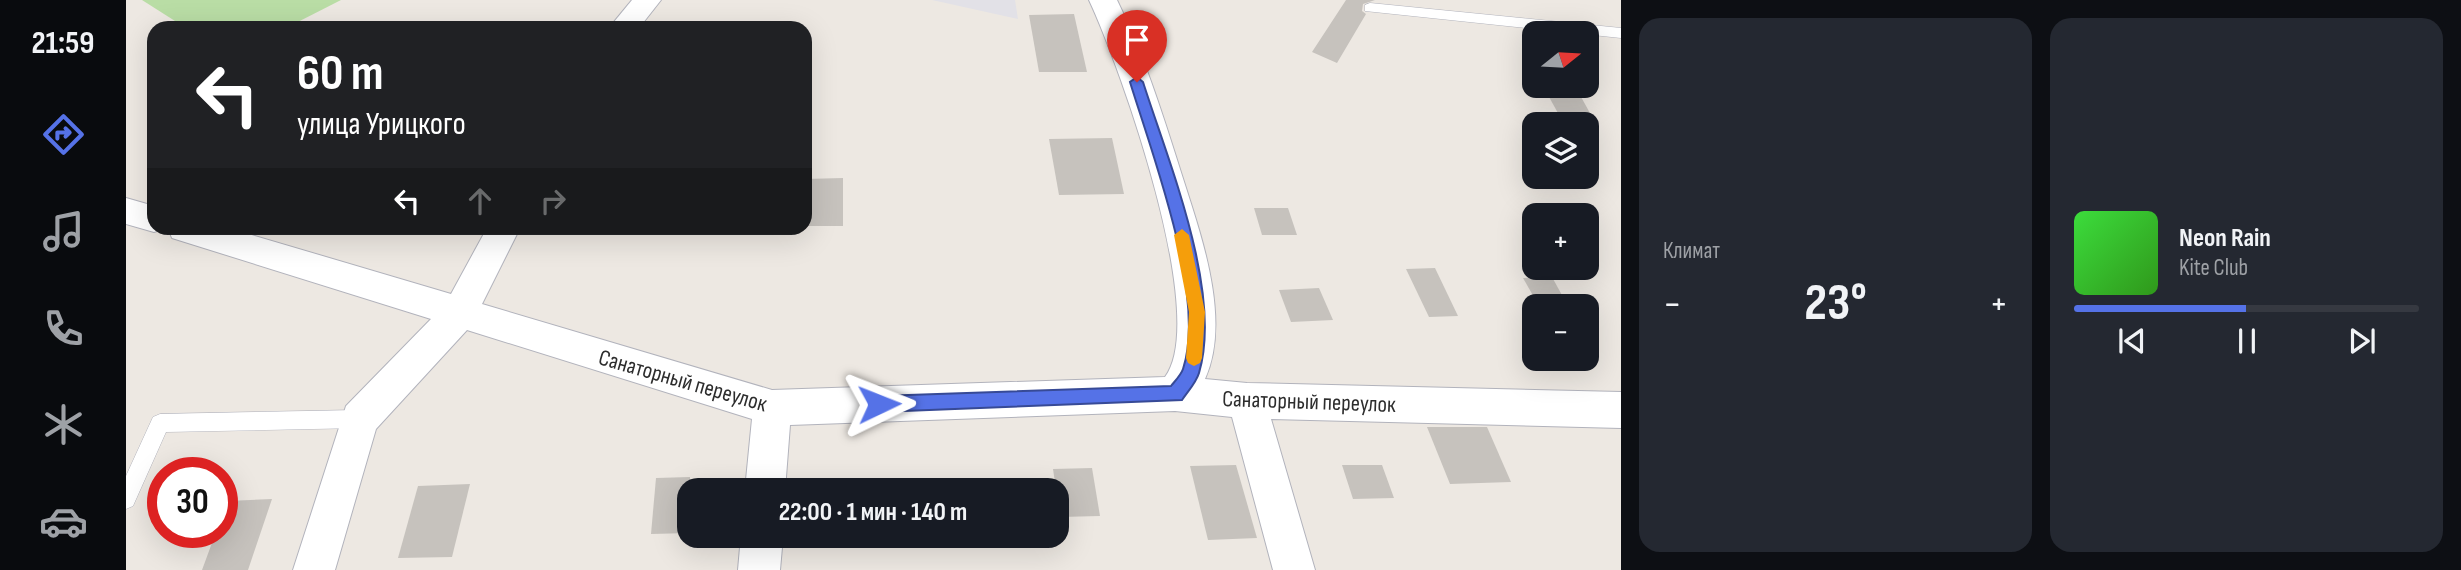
<!DOCTYPE html>
<html lang="ru">
<head>
<meta charset="utf-8">
<style>
	body { margin:0; font-family:"Sofia Sans Condensed",sans-serif; background:#242831; color:#f1f3f6; height:100vh; display:flex; flex-direction:column; font-size:26px; white-space:nowrap }
	* { box-sizing:border-box; margin:0 }
	p { font-size:23px; color:#9ea1a6 }
	.icon { flex:none; width:38px; height:38px; fill:none; stroke:currentColor; stroke-width:2; stroke-linecap:round; stroke-linejoin:round }
	.map { position:relative; flex:1; overflow:hidden }
	.sheet { display:flex; flex-direction:column; gap:18px; padding:18px; background:#0d0f14; width:840px }
	.sheet>* { flex:none }
	.hud { position:absolute; left:21px; top:21px; width:665px; height:214px; border-radius:21px; box-shadow:0 7px 28px #0002; background:#202124; color:#fff; overflow:hidden }
	.needle { width:46px; rotate:72deg }
	.tools { position:absolute; left:1396px; top:21px; display:grid; gap:14px }
	.tools a { display:grid; place-items:center; width:77px; height:77px; border-radius:14px; background:#171b24; box-shadow:0 7px 28px #0002; font-size:35px }
	.speed { position:absolute; left:21px; top:457px; display:flex; gap:14px; font-size:35px; font-weight:700; text-align:center }
	.speed>* { display:grid; place-content:center; width:91px; height:91px; border-radius:50%; background:#171b24; box-shadow:0 7px 28px #0002; line-height:1 }
	.speed .limit { border:10px solid #d22; background:#fff; color:#111 }
	.pin { position:absolute; display:grid; place-items:center; width:60px; height:60px; color:#fff; margin:-72px -30px; border-radius:50% 50% 50% 0; rotate:-45deg; box-shadow:0 0 7px #0007 }
	.pin .icon { rotate:45deg }
	.me { position:absolute; width:77px; margin:-38px; rotate:88deg; stroke-linejoin:round; filter:drop-shadow(0 0 5px #0008) }
	.turn { display:flex; align-items:center; gap:24px; height:147px; padding:0 35px; font-size:32px }
	.turn .icon { width:91px; height:91px; stroke-width:2.5 }
	.turn b { display:block; font-size:49px; line-height:60px }
	.lanes { display:flex; align-items:center; height:66px; padding:0 35px; background:#0003; justify-content:center; gap:35px; direction:ltr }
	.lanes .off { opacity:.35 }
	.big { font-size:52px; font-weight:700; line-height:1.1 }
	.sheet .tile { flex:1; display:flex; flex-direction:column; justify-content:center; gap:10px; min-width:0; padding:0 24px; border-radius:21px; background:#242831 }
	.song { display:flex; align-items:center; gap:21px }
	.cover { width:84px; height:84px; border-radius:10px; background:linear-gradient(135deg,hsl(120 70% 55%),hsl(110 70% 35%)) }
	.played { height:7px; border-radius:4px; background:linear-gradient(90deg,#5572e7 50%,#363941 50%) }
	.keys { display:flex; justify-content:space-around; direction:ltr }
	.heat { display:flex; justify-content:space-between; align-items:center; font-size:38px; direction:ltr }
	.sheet .tiles { flex:1; display:grid; gap:18px; grid-template-columns:repeat(2,1fr) }
	.trip { position:absolute; left:551px; top:478px; width:392px; height:70px; border-radius:21px; background:#171b24; box-shadow:0 7px 28px #0002; font-weight:700; line-height:70px; text-align:center }
	main { display:flex; flex:1; min-height:0 }
	.menu { display:flex; flex-direction:column; width:126px; justify-content:space-around; align-items:center; background:#090b0e; color:#9ea1a6 }
	.menu .icon { width:49px; height:49px }
	.menu .on { color:#5572e7 }
	.menu b { font-size:32px; color:#f1f3f6 }
	.map>svg:first-child { display:block }
	.industrial { fill:#e2e1e7 }
	.green { fill:#b9dda5 }
	.building { fill:#c6c2bd }
	.lines { fill:none; stroke-linecap:round; stroke-linejoin:round }
	.service-casing { stroke:#b2b3bc; stroke-width:1 }
	.minor-casing { stroke:#b2b3bc; stroke-width:2 }
	.service { fill:#fff; fill-rule:evenodd }
	.minor { fill:#fff; fill-rule:evenodd }
	.route { fill:#5572e7; stroke:#374a96; stroke-width:2 }
	.slow { fill:#f59e0b }
	.labels { text-anchor:middle; stroke-width:6; stroke-linejoin:round; paint-order:stroke }
	.street-label { font-size:23px; fill:#2d2d2d; stroke:#fff }
</style>
</head>
<body>
<main>
<nav class="menu">
<b>21:59</b>
<svg class="icon on" aria-label="directions" viewBox="0 0 24 24"><path d="M12 3l9 9-9 9-9-9zM9 14v-3h6M13 9l2 2-2 2"/></svg>
<svg class="icon" aria-label="music" viewBox="0 0 24 24"><path d="M9 18V5l10-2v13"/><circle cx="6" cy="18" r="3"/><circle cx="16" cy="16" r="3"/></svg>
<svg class="icon" aria-label="phone" viewBox="0 0 24 24"><path d="M5 4h4l2 5-3 2q2 4 5 5l2-3 5 2v4C11 20 4 13 5 4z"/></svg>
<svg class="icon" aria-label="climate" viewBox="0 0 24 24"><path d="M12 3v18M4 7l16 10M4 17L20 7"/></svg>
<svg class="icon" aria-label="car" viewBox="0 0 24 24"><path d="M5 17H2v-5l4-1 3-4h7l3 4 3 1v5h-3M9 17h6M6 11h13"/><circle cx="7" cy="17" r="2"/><circle cx="17" cy="17" r="2"/></svg>
</nav>
<div class="map">
<svg width="1495" height="570" viewBox="0 0 1495 570">
	<rect width="100%" height="100%" fill="#ede8e2"/>
	<polygon class="industrial" points="806,0 889,0 892,19"/>
	<polygon class="green" points="16,0 215,0 160,28 60,28"/>
	<g class="building">
		<polygon points="1220,0 1249,0 1237,4 1236,11 1240,14 1211,63 1186,52"/>
		<polygon points="948,14 961,72 913,72 903,15"/>
		<polygon points="1417,86 1449,86 1470,124 1438,124"/>
		<polygon points="986,138 998,194 933,195 923,139"/>
		<polygon points="717,178 717,226 679,226 679,179"/>
		<polygon points="1128,208 1162,208 1171,235 1136,235"/>
		<polygon points="1309,268 1332,316 1303,317 1280,269"/>
		<polygon points="1426,277 1442,306 1413,306 1397,278"/>
		<polygon points="1193,288 1207,320 1165,322 1153,290"/>
		<polygon points="1301,427 1361,427 1385,482 1324,484"/>
		<polygon points="1110,465 1131,538 1082,540 1064,466"/>
		<polygon points="1216,465 1256,465 1268,498 1227,499"/>
		<polygon points="966,468 974,516 934,517 927,469"/>
		<polygon points="564,477 564,533 525,534 530,478"/>
		<polygon points="344,484 326,557 272,558 292,486"/>
		<polygon points="146,499 122,570 76,570 90,532 96,532 96,516 102,501"/>
	</g>
	<g class="lines">
		<defs>
			<g id="service">
				<polygon points="1244,3 1495,28 1495,38 1239,11 1239,5"/>
				<polygon points="234,410 241,413 244,419 241,425 234,428 40,432 7,506 0,509 0,476 27,417 34,414"/>
			</g>
			<g id="minor">
				<polygon points="506,0 535,0 513,28 483,28"/>
				<path d="M963,0h28c26,53 44,109 62,166 19,61 54,151 26,213l42,4 374,9v36l-350,-9 44,151h-42l-41,-153 -57,-6 -385,14 -5,65h-40l7,-71 -285,-89 -91,99 -41,141h-42l53,-164 85,-87 -259,-81 -4,-10h60l223,66 36,-66h33l-38,76 290,86 393,-13c45,-60 -45,-311 -76,-377z"/>
				<polygon points="0,198 28,206 28,228 40,228 28,232 0,224"/>
				<polygon points="615,536 657,536 654,570 612,570"/>
			</g>
		</defs>
		<use href="#service" class="service-casing"/>
		<use href="#minor" class="minor-casing"/>
		<use href="#service" class="service"/>
		<use href="#minor" class="minor"/>
	</g>
	<path class="route" d="M1011,77l6,5c25,79 80,210 56,291 -3,10 -11,18 -17,27l-303,12 -6,-2 -2,-6 2,-6 6,-2 292,-10c4,-5 10,-11 12,-17 24,-72 -31,-215 -53,-287z"/>
	<polygon class="slow" points="1056,229 1063,235 1079,312 1076,358 1074,363 1068,366 1062,363 1060,358 1063,312 1048,235"/>
	<g class="labels">
		<g class="street-label">
			<text transform="translate(557 380) rotate(16)" y="8">Санаторный переулок</text>
			<text transform="translate(1183 401) rotate(2)" y="8">Санаторный переулок</text>
		</g>
	</g>
</svg>
<div class="tools">
<a><svg class="needle" viewBox="-14 -14 28 28"><path d="M0-13l5 13h-10z" fill="#e53935"/><path d="M0 13l5-13h-10z" fill="#9ea1a6"/></svg></a>
<a><svg class="icon" aria-label="layers" viewBox="0 0 24 24"><path d="M12 4l9 5-9 5-9-5zM3 14l9 5 9-5"/></svg></a>
<a>+</a>
<a>−</a>
</div>
<div class="speed"><div class="limit">30</div></div>
<div class="pin" style="left:1011px;top:82px;background:#d93025"><svg class="icon" aria-label="arrive" viewBox="0 0 24 24"><path d="M6 21V4h12l-3 4 3 4H6"/></svg></div>
<svg class="me" style="left:753px;top:404px" viewBox="-20 -20 40 40"><path d="M0-17L14 15 0 8-14 15z" fill="#5572e7" stroke="#fff" stroke-width="4"/></svg>
<div class="trip">22:00 · 1 мин · 140 m</div>
<div class="hud">
<div class="turn"><svg class="icon" aria-label="left" viewBox="0 0 24 24"><path d="M17 20v-9H6M10 6l-5 5 5 5"/></svg><div><b>60 m</b>улица Урицкого</div></div>
<div class="lanes"><svg class="icon" aria-label="left" viewBox="0 0 24 24"><path d="M17 20v-9H6M10 6l-5 5 5 5"/></svg><svg class="icon off" aria-label="ahead" viewBox="0 0 24 24"><path d="M12 20V5M6 11l6-6 6 6"/></svg><svg class="icon off" aria-label="right" viewBox="0 0 24 24"><path d="M7 20v-9h11M14 6l5 5-5 5"/></svg></div>
</div>
</div>
<section class="sheet">
<div class="tiles">
<div class="tile"><p>Климат</p>
<div class="heat"><a>−</a><b class="big">23°</b><a>+</a></div>
</div>
<div class="tile">
<div class="song"><i class="cover"></i><div><b>Neon Rain</b><p>Kite Club</p></div></div>
<div class="played"></div>
<div class="keys"><svg class="icon" aria-label="previous" viewBox="0 0 24 24"><path d="M18 5L8 12l10 7zM5 5v14"/></svg><svg class="icon" aria-label="pause" viewBox="0 0 24 24"><path d="M8 5v14M16 5v14"/></svg><svg class="icon" aria-label="next" viewBox="0 0 24 24"><path d="M6 5l10 7-10 7zM19 5v14"/></svg></div>
</div>
</div>
</section>
</main>
</body>
</html>
